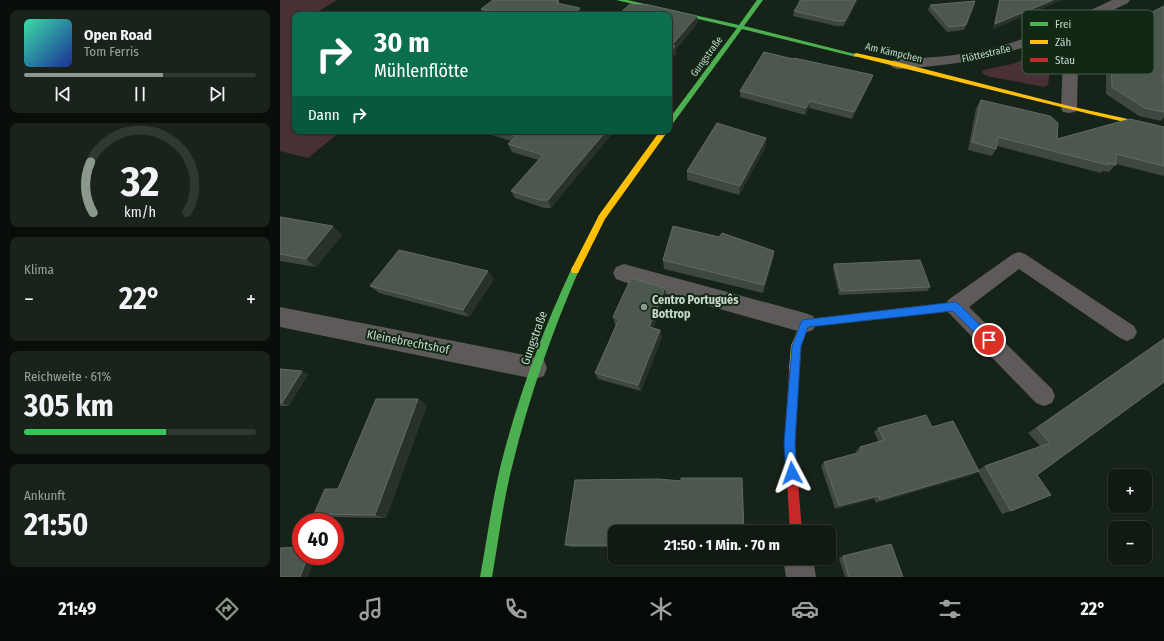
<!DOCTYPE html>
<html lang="de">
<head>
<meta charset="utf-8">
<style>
	body { margin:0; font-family:"Fira Sans Condensed",sans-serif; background:#19231b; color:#f1f3f6; height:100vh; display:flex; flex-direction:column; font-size:15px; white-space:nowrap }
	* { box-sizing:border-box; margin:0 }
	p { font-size:13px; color:#9ca19f }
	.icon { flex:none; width:22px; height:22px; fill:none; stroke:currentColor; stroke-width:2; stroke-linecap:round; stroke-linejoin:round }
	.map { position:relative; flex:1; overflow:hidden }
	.sheet { display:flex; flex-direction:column; gap:10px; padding:10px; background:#090e0a; width:280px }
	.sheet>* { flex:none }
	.hud { position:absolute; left:12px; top:12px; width:380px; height:122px; border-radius:8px; box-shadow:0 1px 3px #0004,0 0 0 1px #303832; background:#0b6e4f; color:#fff; overflow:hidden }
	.tools { position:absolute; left:828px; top:469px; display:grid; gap:8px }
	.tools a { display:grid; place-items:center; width:44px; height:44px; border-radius:8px; background:#101a12; box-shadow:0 1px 3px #0004,0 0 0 1px #303832; font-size:20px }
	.speed { position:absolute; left:12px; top:513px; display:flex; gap:8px; font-size:20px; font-weight:700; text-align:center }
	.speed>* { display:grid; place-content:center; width:52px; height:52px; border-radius:50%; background:#101a12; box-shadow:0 1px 3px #0004,0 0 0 1px #303832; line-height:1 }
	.speed .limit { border:6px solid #d22; background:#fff; color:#111 }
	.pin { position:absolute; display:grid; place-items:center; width:34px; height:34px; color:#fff; margin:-17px; border:2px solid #fff; border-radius:50%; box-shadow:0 1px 4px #0007 }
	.me { position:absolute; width:44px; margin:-22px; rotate:356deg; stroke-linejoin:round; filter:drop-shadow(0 0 3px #0008) }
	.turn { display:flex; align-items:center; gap:14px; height:84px; padding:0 16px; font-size:18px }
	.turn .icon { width:52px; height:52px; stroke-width:2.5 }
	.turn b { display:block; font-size:28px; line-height:34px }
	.then { display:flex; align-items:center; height:38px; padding:0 16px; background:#0003; gap:8px; font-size:15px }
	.big { font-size:30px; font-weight:700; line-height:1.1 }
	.sheet .card { flex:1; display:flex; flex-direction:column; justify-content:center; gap:6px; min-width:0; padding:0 14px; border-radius:8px; background:#19231b }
	.sheet .dial { align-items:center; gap:0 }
	.dial svg { height:104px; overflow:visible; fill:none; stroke:#303832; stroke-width:7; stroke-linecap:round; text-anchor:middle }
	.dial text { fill:#f1f3f6; stroke:none }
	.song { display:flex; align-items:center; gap:12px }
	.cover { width:48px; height:48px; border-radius:6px; background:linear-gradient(135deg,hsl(160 70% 55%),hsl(230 70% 35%)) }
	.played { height:4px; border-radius:2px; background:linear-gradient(90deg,#8b998c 60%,#303832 60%) }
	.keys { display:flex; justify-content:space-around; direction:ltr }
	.heat { display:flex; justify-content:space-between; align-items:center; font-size:22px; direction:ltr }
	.charge { height:6px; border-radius:3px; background:linear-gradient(90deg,#34c759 61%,#303832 0) }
	.trip { position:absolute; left:328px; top:525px; width:228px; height:40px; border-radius:8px; background:#101a12; box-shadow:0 1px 3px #0004,0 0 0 1px #303832; font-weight:700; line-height:40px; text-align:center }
	.tabs { display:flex; height:64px; justify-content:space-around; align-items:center; background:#060a07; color:#9ca19f }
	.tabs .icon { width:28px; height:28px }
	.tabs .current { color:#8b998c }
	.tabs b { font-size:18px; color:#f1f3f6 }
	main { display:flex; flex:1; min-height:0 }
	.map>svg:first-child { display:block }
	.green { fill:#483035 }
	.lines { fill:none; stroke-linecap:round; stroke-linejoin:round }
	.lane { fill:#5d5a59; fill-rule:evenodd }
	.street { fill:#5d5a59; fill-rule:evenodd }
	.fast { fill:#4caf50; fill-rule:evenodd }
	.slow { fill:#ffc107; fill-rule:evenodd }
	.jam { fill:#c62828; fill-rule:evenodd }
	.wall { fill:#3d483f }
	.shaded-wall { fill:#273329 }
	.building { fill:#4c574e; stroke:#606c61 }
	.route { fill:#1a73e8; stroke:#114b97 }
	.poi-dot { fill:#8b998c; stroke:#112815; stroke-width:1.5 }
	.labels { text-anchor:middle; stroke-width:4; stroke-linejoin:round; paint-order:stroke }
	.far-street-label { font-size:10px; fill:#cad8cb; stroke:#112815 }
	.poi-label { font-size:12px; font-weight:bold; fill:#cad8cb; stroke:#112815; text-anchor:start }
	.street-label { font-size:12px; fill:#cad8cb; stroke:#112815 }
	.key { fill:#112815; stroke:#485d4c; stroke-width:1 }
	.key-label { font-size:11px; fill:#cad8cb }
</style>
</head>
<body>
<main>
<section class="sheet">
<div class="card">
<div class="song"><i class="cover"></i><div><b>Open Road</b><p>Tom Ferris</p></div></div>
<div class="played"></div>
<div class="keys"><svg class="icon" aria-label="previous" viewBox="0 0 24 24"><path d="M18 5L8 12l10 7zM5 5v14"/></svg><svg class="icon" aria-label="pause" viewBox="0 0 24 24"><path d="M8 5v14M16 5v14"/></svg><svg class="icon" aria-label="next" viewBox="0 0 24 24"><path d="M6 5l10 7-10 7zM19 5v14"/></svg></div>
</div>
<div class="card dial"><svg viewBox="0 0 100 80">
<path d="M14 69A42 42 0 1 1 86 69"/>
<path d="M14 69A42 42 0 0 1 12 30" stroke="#8b998c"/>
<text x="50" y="56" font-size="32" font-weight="700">32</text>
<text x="50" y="72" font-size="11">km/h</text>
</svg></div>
<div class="card"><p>Klima</p>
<div class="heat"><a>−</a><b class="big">22°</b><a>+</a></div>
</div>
<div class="card"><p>Reichweite · 61%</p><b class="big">305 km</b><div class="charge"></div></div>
<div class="card"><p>Ankunft</p><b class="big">21:50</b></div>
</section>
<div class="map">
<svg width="884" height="577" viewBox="0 0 884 577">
	<rect width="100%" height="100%" fill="#162318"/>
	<g class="green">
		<polygon points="0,0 57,0 32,15 15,15 15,131 61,131 28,158 0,151"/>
		<polygon points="766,52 772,54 768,85 764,87 707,76 702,73 703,70 732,64"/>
	</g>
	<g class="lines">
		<polygon class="lane" points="739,252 745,254 854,326 857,332 854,338 847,341 840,338 739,269 689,307 772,389 775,396 772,403 764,406 756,403 668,312 665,306 668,300 733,254"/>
		<g class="street">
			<path d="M832,0h18l-2,3 -49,23 -2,82 -2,4 -6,1 -6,-1 -2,-4 3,-76c-55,24 -107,34 -167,37l-5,-2 -3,-3 3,-3 5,-2c30,-1 59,-3 88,-9 44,-10 86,-31 127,-50z"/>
			<polygon points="344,264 525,313 533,316 537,323 533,330 525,333 344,282 336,279 333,273 336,267"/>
			<polygon points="0,307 255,357 264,360 267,368 264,376 255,379 0,327"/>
			<polygon points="503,558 533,558 536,577 506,577"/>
		</g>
		<g class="fast">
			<polygon points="336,0 347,0 459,25 477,0 483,0 464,26 579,55 576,57 462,29 391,126 389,126 389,119 457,28"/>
			<path d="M295,266l3,1 1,3c-27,62 -50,127 -66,193 -10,37 -14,76 -21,114h-12c7,-38 12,-76 21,-113 17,-67 41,-132 70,-194l1,-3z"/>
		</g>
		<g class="slow">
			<path d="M576,53l41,9 172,44 95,21v4c-104,-23 -207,-50 -310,-75v-2z"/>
			<polygon points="380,131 388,131 325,219 298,273 292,273 291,270 319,215"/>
			<polygon points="675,302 678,303 680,306 678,309 675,310 528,327 521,346 519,371 518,374 514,376 510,374 509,371 511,346 522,320"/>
		</g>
		<polygon class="jam" points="514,366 518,368 519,371 515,443 522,532 510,532 505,443 509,371 510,368"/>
	</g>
	<g class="wall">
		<polygon points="519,0 578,0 564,26 556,26 513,16 514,11 519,3 518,3"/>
		<polygon points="719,0 782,0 713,29"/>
		<polygon points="279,1 279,3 302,15 204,15 201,9"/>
		<polygon points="650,5 686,25 684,30 667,32 648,10"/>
		<polygon points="884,6 884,117 881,121 859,116 826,94 826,56 831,38 837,30"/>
		<polygon points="513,59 593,75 591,81 572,119 529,108 525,115 460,97 460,91"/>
		<polygon points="701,100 777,139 884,127 884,176 836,164 829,172 823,171 821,173 717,146 716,149 712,156 688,150 696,108"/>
		<polygon points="199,131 334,131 271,208 264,208 235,198 231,191 258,160 232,152 228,144 231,141"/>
		<polygon points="486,138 485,148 459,195 407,180 407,171"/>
		<polygon points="0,217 62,235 36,267 0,261"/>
		<polygon points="494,251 493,259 483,293 384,269 383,260"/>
		<polygon points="554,264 650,287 647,291 559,295 553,268"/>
		<polygon points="214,279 189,317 99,293 90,286"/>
		<polygon points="385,288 386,295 373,328 380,330 382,337 361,391 318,379 315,373 336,325 335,325 333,317"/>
		<polygon points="884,338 884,382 757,475 731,511 722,514 698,472 692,475 596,503 594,499 555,509 541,466 544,462 577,454 576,451 580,447 599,442 594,432 598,428 652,427 698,470 705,466 760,446 748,433"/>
		<polygon points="0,369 28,374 9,406 0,406"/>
		<polygon points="138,399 147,405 106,518 47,517 34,514"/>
		<polygon points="401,481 335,532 335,547 291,547 285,545"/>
		<polygon points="563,556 623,577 565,577 559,558"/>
	</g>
	<g class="shaded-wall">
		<polygon points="576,0 578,0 564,26 565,21"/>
		<polygon points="773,0 782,0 713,29 715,24"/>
		<polygon points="300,8 302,15 293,15"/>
		<polygon points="417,16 418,23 396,50 396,54 389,63 389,54 392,45"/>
		<polygon points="593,75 591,81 572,119 574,112"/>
		<polygon points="530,101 529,108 525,115 526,108"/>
		<polygon points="326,131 334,131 271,208 268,200"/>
		<polygon points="486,138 485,148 459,195 460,186"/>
		<polygon points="53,226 62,235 36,267 26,259"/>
		<polygon points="494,251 493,259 483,293 484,285"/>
		<polygon points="208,271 214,279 189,317 183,310"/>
		<polygon points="385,288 386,295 371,334 369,327"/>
		<polygon points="380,330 382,337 361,391 358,385"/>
		<polygon points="22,371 28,374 9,406 2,403"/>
		<polygon points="138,399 147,405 106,518 95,515"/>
		<polygon points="699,471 692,475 596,503 600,500"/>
		<polygon points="598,496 594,499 555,509 559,506"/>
		<polygon points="28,556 36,556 28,577 20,577"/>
	</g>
	<g class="building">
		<polygon points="213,0 274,0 279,1 277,3 300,8 293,15 225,15 201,9"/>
		<polygon points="521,0 576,0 565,21 557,21 514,11"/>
		<polygon points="720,0 773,0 715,24"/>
		<polygon points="695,1 686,25 669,27 650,5"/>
		<polygon points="350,4 369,5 417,16 392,45 395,46 389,54 389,15 338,15"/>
		<polygon points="884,6 884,74 883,74 884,84 884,112 865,108 832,87 831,48 837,30"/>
		<polygon points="484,52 513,59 514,58 593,75 574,112 530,101 526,108 460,91"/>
		<polygon points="701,100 770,116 778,123 777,139 850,119 884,127 884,166 836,154 836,165 828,163 828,165 718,137 716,149 692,142"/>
		<polygon points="437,123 486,138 460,186 407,171"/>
		<polygon points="220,131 326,131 268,200 260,200 231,191 263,155 228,144 236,136"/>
		<polygon points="0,217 53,226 26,259 0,254"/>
		<polygon points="393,226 439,237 442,233 494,251 484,285 383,260"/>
		<polygon points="119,250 208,271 183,310 90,286"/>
		<polygon points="640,260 650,287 561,291 554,264"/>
		<polygon points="351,278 385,288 369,327 380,330 358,385 315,373 339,319 333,317"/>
		<polygon points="884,339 884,382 757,475 771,495 731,511 705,466 770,443 757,428"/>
		<polygon points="0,369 22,371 2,403 0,403"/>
		<polygon points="96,399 138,399 95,515 34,514 45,489 58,489"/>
		<polygon points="646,415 652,427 673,421 699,471 600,500 598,496 559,506 544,462 581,452 580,447 604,440 598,428"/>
		<polygon points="401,478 462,478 464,532 335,532 335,545 285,545 295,480 379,479 401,481"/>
		<polygon points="611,544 623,577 569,577 563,556"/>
		<polygon points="21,547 21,556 28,556 20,577 0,577 0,548"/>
	</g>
	<polygon class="route" points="675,302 679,304 712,337 714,340 712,343 709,344 705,343 673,311 528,327 521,346 515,443 517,473 516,477 512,478 508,477 506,473 504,443 512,346 522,320"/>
	<circle class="poi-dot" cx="364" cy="307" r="4"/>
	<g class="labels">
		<g class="far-street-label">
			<text transform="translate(614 52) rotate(13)" y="4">Am Kämpchen</text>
			<text transform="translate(706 53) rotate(-13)" y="4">Flöttestraße</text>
			<text transform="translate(426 56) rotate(-54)" y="4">Gungstraße</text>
		</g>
		<g class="poi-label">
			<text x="372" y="304">Centro Português<tspan x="372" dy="14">Bottrop</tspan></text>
		</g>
		<g class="street-label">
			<text transform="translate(254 338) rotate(-70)" y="4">Gungstraße</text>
			<text transform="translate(128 342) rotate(11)" y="4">Kleinebrechtshof</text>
		</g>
	</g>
	<rect x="742" y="10" width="132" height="64" rx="6" class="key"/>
	<rect x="750" y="22" width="18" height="4" fill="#4caf50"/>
	<rect x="750" y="40" width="18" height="4" fill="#ffc107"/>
	<rect x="750" y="58" width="18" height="4" fill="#c62828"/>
	<g class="key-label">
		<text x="775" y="28">Frei</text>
		<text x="775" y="46">Zäh</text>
		<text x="775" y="64">Stau</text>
	</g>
</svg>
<div class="tools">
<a>+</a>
<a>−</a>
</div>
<div class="speed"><div class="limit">40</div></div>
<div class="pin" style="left:709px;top:340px;background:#d93025"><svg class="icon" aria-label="arrive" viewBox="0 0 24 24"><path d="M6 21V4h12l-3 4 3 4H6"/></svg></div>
<svg class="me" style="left:512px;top:473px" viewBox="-20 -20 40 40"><path d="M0-17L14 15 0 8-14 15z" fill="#1a73e8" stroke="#fff" stroke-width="4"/></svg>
<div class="trip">21:50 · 1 Min. · 70 m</div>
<div class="hud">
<div class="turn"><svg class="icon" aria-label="right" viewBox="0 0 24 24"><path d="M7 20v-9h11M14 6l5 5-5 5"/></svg><div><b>30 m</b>Mühlenflötte</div></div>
<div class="then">Dann<svg class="icon" aria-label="right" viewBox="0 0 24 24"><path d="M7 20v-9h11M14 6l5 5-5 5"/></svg></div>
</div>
</div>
</main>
<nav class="tabs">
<b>21:49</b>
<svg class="icon current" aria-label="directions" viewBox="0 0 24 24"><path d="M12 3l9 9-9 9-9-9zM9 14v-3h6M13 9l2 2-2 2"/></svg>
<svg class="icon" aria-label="music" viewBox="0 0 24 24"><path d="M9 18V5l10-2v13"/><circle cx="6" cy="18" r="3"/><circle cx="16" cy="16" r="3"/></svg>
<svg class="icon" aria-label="phone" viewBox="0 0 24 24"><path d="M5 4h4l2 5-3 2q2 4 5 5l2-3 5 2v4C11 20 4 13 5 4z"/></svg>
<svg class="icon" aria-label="climate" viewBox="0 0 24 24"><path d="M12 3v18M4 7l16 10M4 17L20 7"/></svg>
<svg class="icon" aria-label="car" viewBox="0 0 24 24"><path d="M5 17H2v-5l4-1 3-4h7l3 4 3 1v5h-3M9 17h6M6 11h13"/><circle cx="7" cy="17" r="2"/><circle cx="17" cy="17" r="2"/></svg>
<svg class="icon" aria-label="filters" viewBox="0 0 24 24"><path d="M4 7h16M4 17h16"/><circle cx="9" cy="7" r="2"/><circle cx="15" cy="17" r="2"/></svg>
<b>22°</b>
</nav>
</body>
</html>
